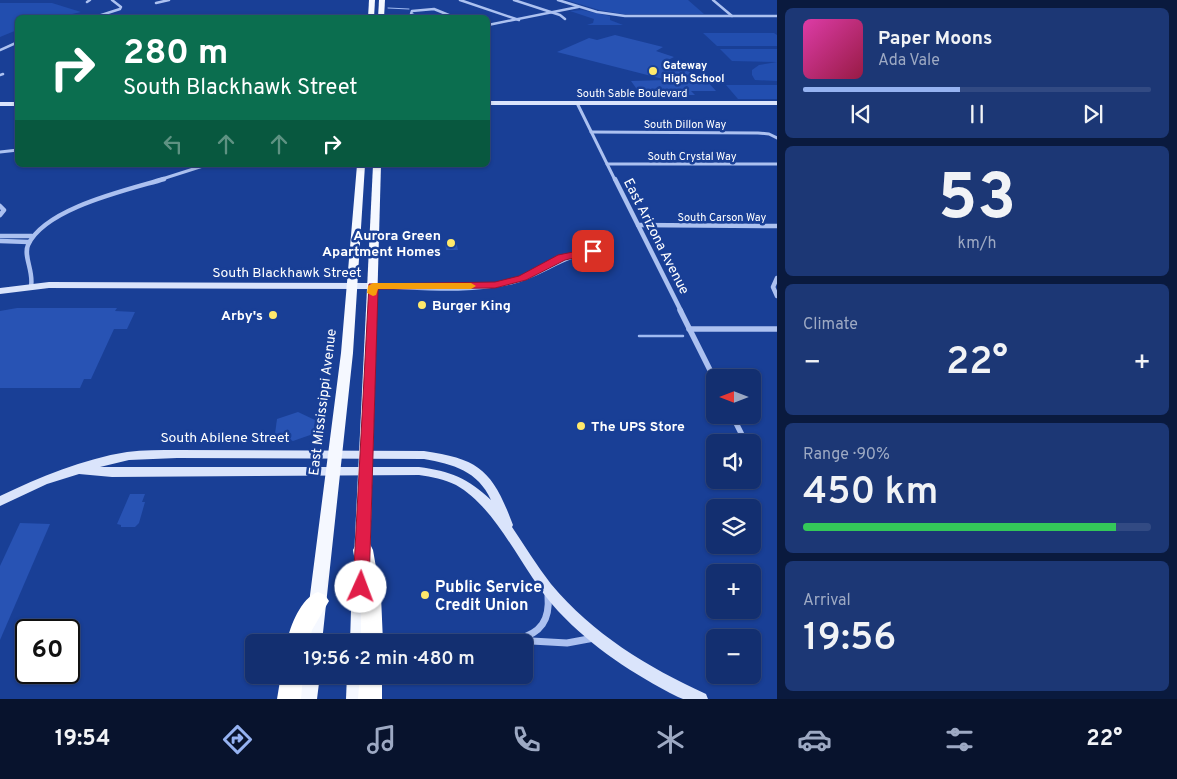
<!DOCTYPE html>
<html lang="en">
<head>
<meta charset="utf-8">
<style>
	body { margin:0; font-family:Overpass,sans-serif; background:#1c3775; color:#f1f3f6; height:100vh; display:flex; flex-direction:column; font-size:19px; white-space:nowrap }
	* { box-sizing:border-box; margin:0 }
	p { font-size:16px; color:#9da9c3 }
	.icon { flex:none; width:28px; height:28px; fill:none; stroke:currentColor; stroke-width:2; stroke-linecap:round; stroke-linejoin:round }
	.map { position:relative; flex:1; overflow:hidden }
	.side { display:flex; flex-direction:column; gap:8px; padding:8px; background:#0a1a3e; width:400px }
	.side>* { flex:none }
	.top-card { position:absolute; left:15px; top:15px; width:475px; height:152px; border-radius:8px; box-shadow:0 1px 4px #0004,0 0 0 1px #324a83; background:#0b6e4f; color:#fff; overflow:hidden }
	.needle { width:32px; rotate:270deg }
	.buttons { position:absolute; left:706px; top:369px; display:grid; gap:10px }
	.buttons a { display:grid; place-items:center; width:55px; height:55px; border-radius:8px; background:#132f70; box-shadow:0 1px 4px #0004,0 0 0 1px #324a83; font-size:25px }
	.speed { position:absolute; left:15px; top:619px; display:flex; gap:10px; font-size:25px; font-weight:700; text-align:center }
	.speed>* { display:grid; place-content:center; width:65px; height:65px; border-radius:50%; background:#132f70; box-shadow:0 1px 4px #0004,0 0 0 1px #324a83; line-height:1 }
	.speed .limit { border:2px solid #111; border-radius:8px; background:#fff; color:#111 }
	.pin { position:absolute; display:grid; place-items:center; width:42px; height:42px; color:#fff; margin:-21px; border-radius:10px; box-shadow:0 2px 8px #0006 }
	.me { position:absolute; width:55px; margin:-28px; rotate:2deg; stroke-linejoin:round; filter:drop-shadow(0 0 4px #0008) }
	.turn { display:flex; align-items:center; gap:18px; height:105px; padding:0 25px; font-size:22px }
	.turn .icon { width:65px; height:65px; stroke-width:2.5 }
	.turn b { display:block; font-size:35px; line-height:42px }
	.lanes { display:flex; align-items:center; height:48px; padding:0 25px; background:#0003; justify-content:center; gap:25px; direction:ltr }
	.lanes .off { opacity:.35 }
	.big { font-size:38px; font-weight:600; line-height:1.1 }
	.side .card { flex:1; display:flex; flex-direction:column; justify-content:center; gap:8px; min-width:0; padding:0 18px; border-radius:8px; background:#1c3775 }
	.side .dial { align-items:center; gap:0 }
	.dial b { font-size:65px; line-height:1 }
	.song { display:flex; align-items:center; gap:15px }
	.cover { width:60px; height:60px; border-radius:8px; background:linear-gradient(135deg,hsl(320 70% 55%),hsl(340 70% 35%)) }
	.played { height:5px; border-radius:2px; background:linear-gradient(90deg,#95b2f1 45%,#324a83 45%) }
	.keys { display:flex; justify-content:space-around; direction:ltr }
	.heat { display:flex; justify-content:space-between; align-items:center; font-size:28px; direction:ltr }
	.charge { height:8px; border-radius:4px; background:linear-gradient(90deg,#34c759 90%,#324a83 0) }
	.trip { position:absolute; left:245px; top:634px; width:288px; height:50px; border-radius:8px; background:#132f70; box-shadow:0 1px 4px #0004,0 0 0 1px #324a83; font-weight:600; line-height:50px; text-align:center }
	.tab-bar { display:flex; height:80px; justify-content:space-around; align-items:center; background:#08132d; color:#9da9c3 }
	.tab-bar .icon { width:35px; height:35px }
	.tab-bar .on { color:#95b2f1 }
	.tab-bar b { font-size:22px; color:#f1f3f6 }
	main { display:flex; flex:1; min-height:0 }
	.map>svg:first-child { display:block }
	.green { fill:#224eaf }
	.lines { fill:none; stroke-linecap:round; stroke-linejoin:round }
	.stream-far1 { stroke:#9fbaf2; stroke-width:1 }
	.stream { stroke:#9fbaf2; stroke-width:2.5 }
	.building { fill:#2853b4 }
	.street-far4 { stroke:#acc1f0; stroke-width:2.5 }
	.street-far3 { stroke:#acc1f0; stroke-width:3 }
	.street-far2 { stroke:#acc1f0; stroke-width:4.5 }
	.street-far1 { stroke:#acc1f0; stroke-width:5.5 }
	.street { stroke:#acc1f0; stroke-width:7 }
	.secondary { fill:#dae4fb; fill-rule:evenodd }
	.primary { fill:#f5f8ff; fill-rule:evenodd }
	.highway { fill:#fff; fill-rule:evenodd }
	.route { fill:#e11d48; stroke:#92132f }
	.slow { fill:#f59e0b }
	.poi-dot { fill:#ffe96b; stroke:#193f96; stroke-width:2 }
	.labels { text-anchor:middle; stroke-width:5; stroke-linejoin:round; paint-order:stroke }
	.far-poi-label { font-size:11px; font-weight:bold; fill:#fff; stroke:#193f96; text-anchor:start }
	.far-street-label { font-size:11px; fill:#fff; stroke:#193f96 }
	.poi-label { font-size:14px; font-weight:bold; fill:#fff; stroke:#193f96; text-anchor:end }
	.street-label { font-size:14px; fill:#fff; stroke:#193f96 }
	.near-poi-label { font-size:16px; font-weight:bold; fill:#fff; stroke:#193f96; text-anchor:start }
</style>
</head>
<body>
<main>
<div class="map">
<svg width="777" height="699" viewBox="0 0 777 699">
	<rect width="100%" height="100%" fill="#193f96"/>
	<g class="green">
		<polygon points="566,0 688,0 704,14 622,14 599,10"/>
		<polygon points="0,3 52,3 81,12 59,17 18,18 17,30 0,37"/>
		<polygon points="582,10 610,16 610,20 623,25 686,25 587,25 593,23 594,19 570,11"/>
		<polygon points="703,33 774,33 777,35 777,46 717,46"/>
		<polygon points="720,49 777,49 777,62 732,61"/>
		<polygon points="777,62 777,81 755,80 752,75 752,70 759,65"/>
		<polygon points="726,85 777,85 777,99 738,99"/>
	</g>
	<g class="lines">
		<polyline class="stream-far1" points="388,8 409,9"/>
		<polyline class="stream" points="639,336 683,336"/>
	</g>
	<g class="building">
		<polygon points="615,35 663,47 656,51 674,57 664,62 676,65 706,80 716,91 691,91 695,95 641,95 631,81 667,80 557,52 589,38 597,40"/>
		<polygon points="445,241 456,241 458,250 446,250"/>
		<polygon points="17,308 117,308 115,311 135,312 127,329 114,329 91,379 84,379 80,388 0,388 0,311"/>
		<polygon points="298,412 315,420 313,434 293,441 275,434 277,419"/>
		<polygon points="130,494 145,494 142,502 145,502 139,523 135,527 121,527 121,525 117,524"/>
		<polygon points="20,523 50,524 0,640 0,566"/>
	</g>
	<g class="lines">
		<g class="street-far4">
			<polyline points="460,0 519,20"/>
			<polyline points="514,0 560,15 565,19"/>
			<polyline points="558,0 597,12 625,16 777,16"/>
			<polyline points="713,0 732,16"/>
			<polyline points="87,2 90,0"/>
			<polyline points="156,3 169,0"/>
			<polyline points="416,16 411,14 412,11 434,9 456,18"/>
			<polyline points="92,18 120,9 121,7 112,0"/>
			<polyline points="488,25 578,7"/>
			<polyline points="0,50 18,42"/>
			<polyline points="0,75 3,74"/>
		</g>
		<g class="street-far3">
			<polyline points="577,103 615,180"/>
			<polyline points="591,132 758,133 769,134 777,138"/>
			<polyline points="0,152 18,150"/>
			<polyline points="607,164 777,164"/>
			<polyline points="159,180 206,165"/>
		</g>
		<g class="street-far2">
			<polyline points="615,179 681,311"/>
			<polyline points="0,206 4,210 0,215"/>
			<polyline points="638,225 777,226"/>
			<polyline points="0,236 32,236"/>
			<polyline points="0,241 29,242"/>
			<polyline points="777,278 773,287 777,296"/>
			<path d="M31,286c3,-14 -8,-30 -3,-41 17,-37 99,-55 136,-66"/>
			<path d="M373,286c45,1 94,7 139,-4 32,-8 50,-28 86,-31"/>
		</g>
		<g class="street-far1">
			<polyline points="680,310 715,380"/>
			<polyline points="689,329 777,329"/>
			<polyline points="732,415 742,435"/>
		</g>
		<g class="street">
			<path d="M518,639c23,-6 32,-19 30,-43"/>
			<polyline points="376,640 514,640 567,643 594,638"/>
		</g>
		<g class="secondary">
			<rect x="488" y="101" width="289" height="4"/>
			<rect x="0" y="102" width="18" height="4"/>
			<polygon points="49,282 373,283 377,286 373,289 49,288 0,294 0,288"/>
			<path d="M177,450l247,1c57,8 69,21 89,74l-1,2c13,19 25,39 39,57 42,50 96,83 155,110l2,5h-25l-5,-2c-45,-23 -85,-49 -120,-86 -35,-37 -59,-102 -102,-126 -12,-6 -24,-8 -37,-10l-307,2 -33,-3 -32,10 -47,22v-10c40,-19 83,-37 127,-44 16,-2 34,-2 50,-2zM177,458l247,1c29,5 54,12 67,41 -23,-22 -41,-29 -72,-33h-319l29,-7z"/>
		</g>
		<g class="primary">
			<polygon points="369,0 375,0 374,18 368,18"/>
			<polygon points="379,0 385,0 384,18 378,18"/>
			<polygon points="357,165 365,165 353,353 322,642 304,642 341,353"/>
			<polygon points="373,165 381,165 370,557 368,562 362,564 356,562 354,557"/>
			<polygon points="361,573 367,575 370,580 368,642 350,642 352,580 355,575"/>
			<polygon points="300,675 320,675 317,699 297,699"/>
			<polygon points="347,675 367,675 366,699 346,699"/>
		</g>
		<g class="highway">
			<polygon points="363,542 370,544 373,550 381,596 383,642 361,642 361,596 353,550 356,544"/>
			<path d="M318,592l7,3 4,6 -17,29 -3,12h-22c3,-16 14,-44 31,-50z"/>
			<polygon points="281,675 303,675 301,699 277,699"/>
			<polygon points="360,675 382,675 382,699 358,699"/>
		</g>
	</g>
	<polygon class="route" points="593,248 596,249 596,253 565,260 526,280 495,288 378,289 369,587 367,592 361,594 356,592 353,587 369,284 495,282 519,276 558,255"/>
	<polygon class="slow" points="373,283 471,283 476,286 471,289 378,289 376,295 373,296 367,293 368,286"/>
	<g class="poi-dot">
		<circle cx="653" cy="71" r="5"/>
		<circle cx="451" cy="243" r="5"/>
		<circle cx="422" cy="305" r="5"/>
		<circle cx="273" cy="315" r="5"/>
		<circle cx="581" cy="426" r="5"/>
		<circle cx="425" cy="595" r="5"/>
	</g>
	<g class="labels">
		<g class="far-poi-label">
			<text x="663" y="69">Gateway<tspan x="663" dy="13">High School</tspan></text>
		</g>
		<g class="far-street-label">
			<text x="632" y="97">South Sable Boulevard</text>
			<text x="685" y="128">South Dillon Way</text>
			<text x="692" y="160">South Crystal Way</text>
			<text x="722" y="221">South Carson Way</text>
		</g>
		<g class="poi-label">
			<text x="441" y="240">Aurora Green<tspan x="441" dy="16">Apartment Homes</tspan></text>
			<text x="432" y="310" text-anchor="start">Burger King</text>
			<text x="263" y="320">Arby's</text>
			<text x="591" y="431" text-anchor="start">The UPS Store</text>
		</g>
		<g class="street-label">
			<text transform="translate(657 236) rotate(63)" y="5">East Arizona Avenue</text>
			<text x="287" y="277">South Blackhawk Street</text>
			<text transform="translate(322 402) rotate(-83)" y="5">East Mississippi Avenue</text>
			<text x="225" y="442">South Abilene Street</text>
		</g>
		<g class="near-poi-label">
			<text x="435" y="592">Public Service<tspan x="435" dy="18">Credit Union</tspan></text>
		</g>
	</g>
</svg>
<div class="buttons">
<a><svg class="needle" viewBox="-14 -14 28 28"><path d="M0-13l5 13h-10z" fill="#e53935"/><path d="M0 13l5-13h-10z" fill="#9da9c3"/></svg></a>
<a><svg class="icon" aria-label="sound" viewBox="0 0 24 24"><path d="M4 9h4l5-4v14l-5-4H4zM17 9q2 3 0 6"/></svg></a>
<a><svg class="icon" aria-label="layers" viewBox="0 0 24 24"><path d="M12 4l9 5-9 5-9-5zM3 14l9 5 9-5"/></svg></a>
<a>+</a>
<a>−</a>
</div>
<div class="speed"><div class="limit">60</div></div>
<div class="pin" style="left:593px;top:251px;background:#d93025"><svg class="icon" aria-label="arrive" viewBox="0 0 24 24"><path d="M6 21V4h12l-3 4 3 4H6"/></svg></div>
<svg class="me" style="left:361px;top:587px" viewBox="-20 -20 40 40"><circle r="19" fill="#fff"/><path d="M0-13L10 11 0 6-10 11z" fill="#e11d48"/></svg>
<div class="trip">19:56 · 2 min · 480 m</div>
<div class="top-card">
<div class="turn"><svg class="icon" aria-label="right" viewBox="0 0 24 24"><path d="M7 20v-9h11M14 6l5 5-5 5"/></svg><div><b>280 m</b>South Blackhawk Street</div></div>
<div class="lanes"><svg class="icon off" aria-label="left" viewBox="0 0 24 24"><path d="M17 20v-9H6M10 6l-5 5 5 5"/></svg><svg class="icon off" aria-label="ahead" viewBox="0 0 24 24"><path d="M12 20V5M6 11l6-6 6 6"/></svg><svg class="icon off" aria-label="ahead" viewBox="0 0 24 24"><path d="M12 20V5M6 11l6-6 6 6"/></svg><svg class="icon" aria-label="right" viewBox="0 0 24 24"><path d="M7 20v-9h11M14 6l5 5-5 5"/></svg></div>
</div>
</div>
<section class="side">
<div class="card">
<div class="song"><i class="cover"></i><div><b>Paper Moons</b><p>Ada Vale</p></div></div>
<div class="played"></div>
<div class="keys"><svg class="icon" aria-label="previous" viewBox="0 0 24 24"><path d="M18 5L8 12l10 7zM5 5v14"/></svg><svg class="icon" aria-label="pause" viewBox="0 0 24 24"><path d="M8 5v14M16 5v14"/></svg><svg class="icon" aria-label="next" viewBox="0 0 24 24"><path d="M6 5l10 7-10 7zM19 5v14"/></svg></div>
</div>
<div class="card dial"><b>53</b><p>km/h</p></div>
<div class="card"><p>Climate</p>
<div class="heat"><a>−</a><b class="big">22°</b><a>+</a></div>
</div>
<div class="card"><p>Range · 90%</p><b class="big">450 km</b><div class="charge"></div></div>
<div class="card"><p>Arrival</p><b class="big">19:56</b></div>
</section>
</main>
<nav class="tab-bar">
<b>19:54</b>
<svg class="icon on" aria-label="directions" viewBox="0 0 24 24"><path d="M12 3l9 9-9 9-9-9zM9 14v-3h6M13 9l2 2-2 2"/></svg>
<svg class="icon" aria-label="music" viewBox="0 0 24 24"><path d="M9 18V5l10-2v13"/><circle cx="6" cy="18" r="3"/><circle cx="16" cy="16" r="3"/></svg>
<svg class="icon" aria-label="phone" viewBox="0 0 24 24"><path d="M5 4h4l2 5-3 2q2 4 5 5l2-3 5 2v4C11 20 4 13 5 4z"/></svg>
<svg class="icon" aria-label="climate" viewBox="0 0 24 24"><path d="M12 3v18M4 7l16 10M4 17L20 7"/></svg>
<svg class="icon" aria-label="car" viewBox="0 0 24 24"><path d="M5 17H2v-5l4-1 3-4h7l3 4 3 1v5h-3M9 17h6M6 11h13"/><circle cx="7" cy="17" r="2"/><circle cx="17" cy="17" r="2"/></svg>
<svg class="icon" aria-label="filters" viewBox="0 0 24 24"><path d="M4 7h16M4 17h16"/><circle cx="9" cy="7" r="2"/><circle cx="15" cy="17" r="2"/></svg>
<b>22°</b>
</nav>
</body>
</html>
